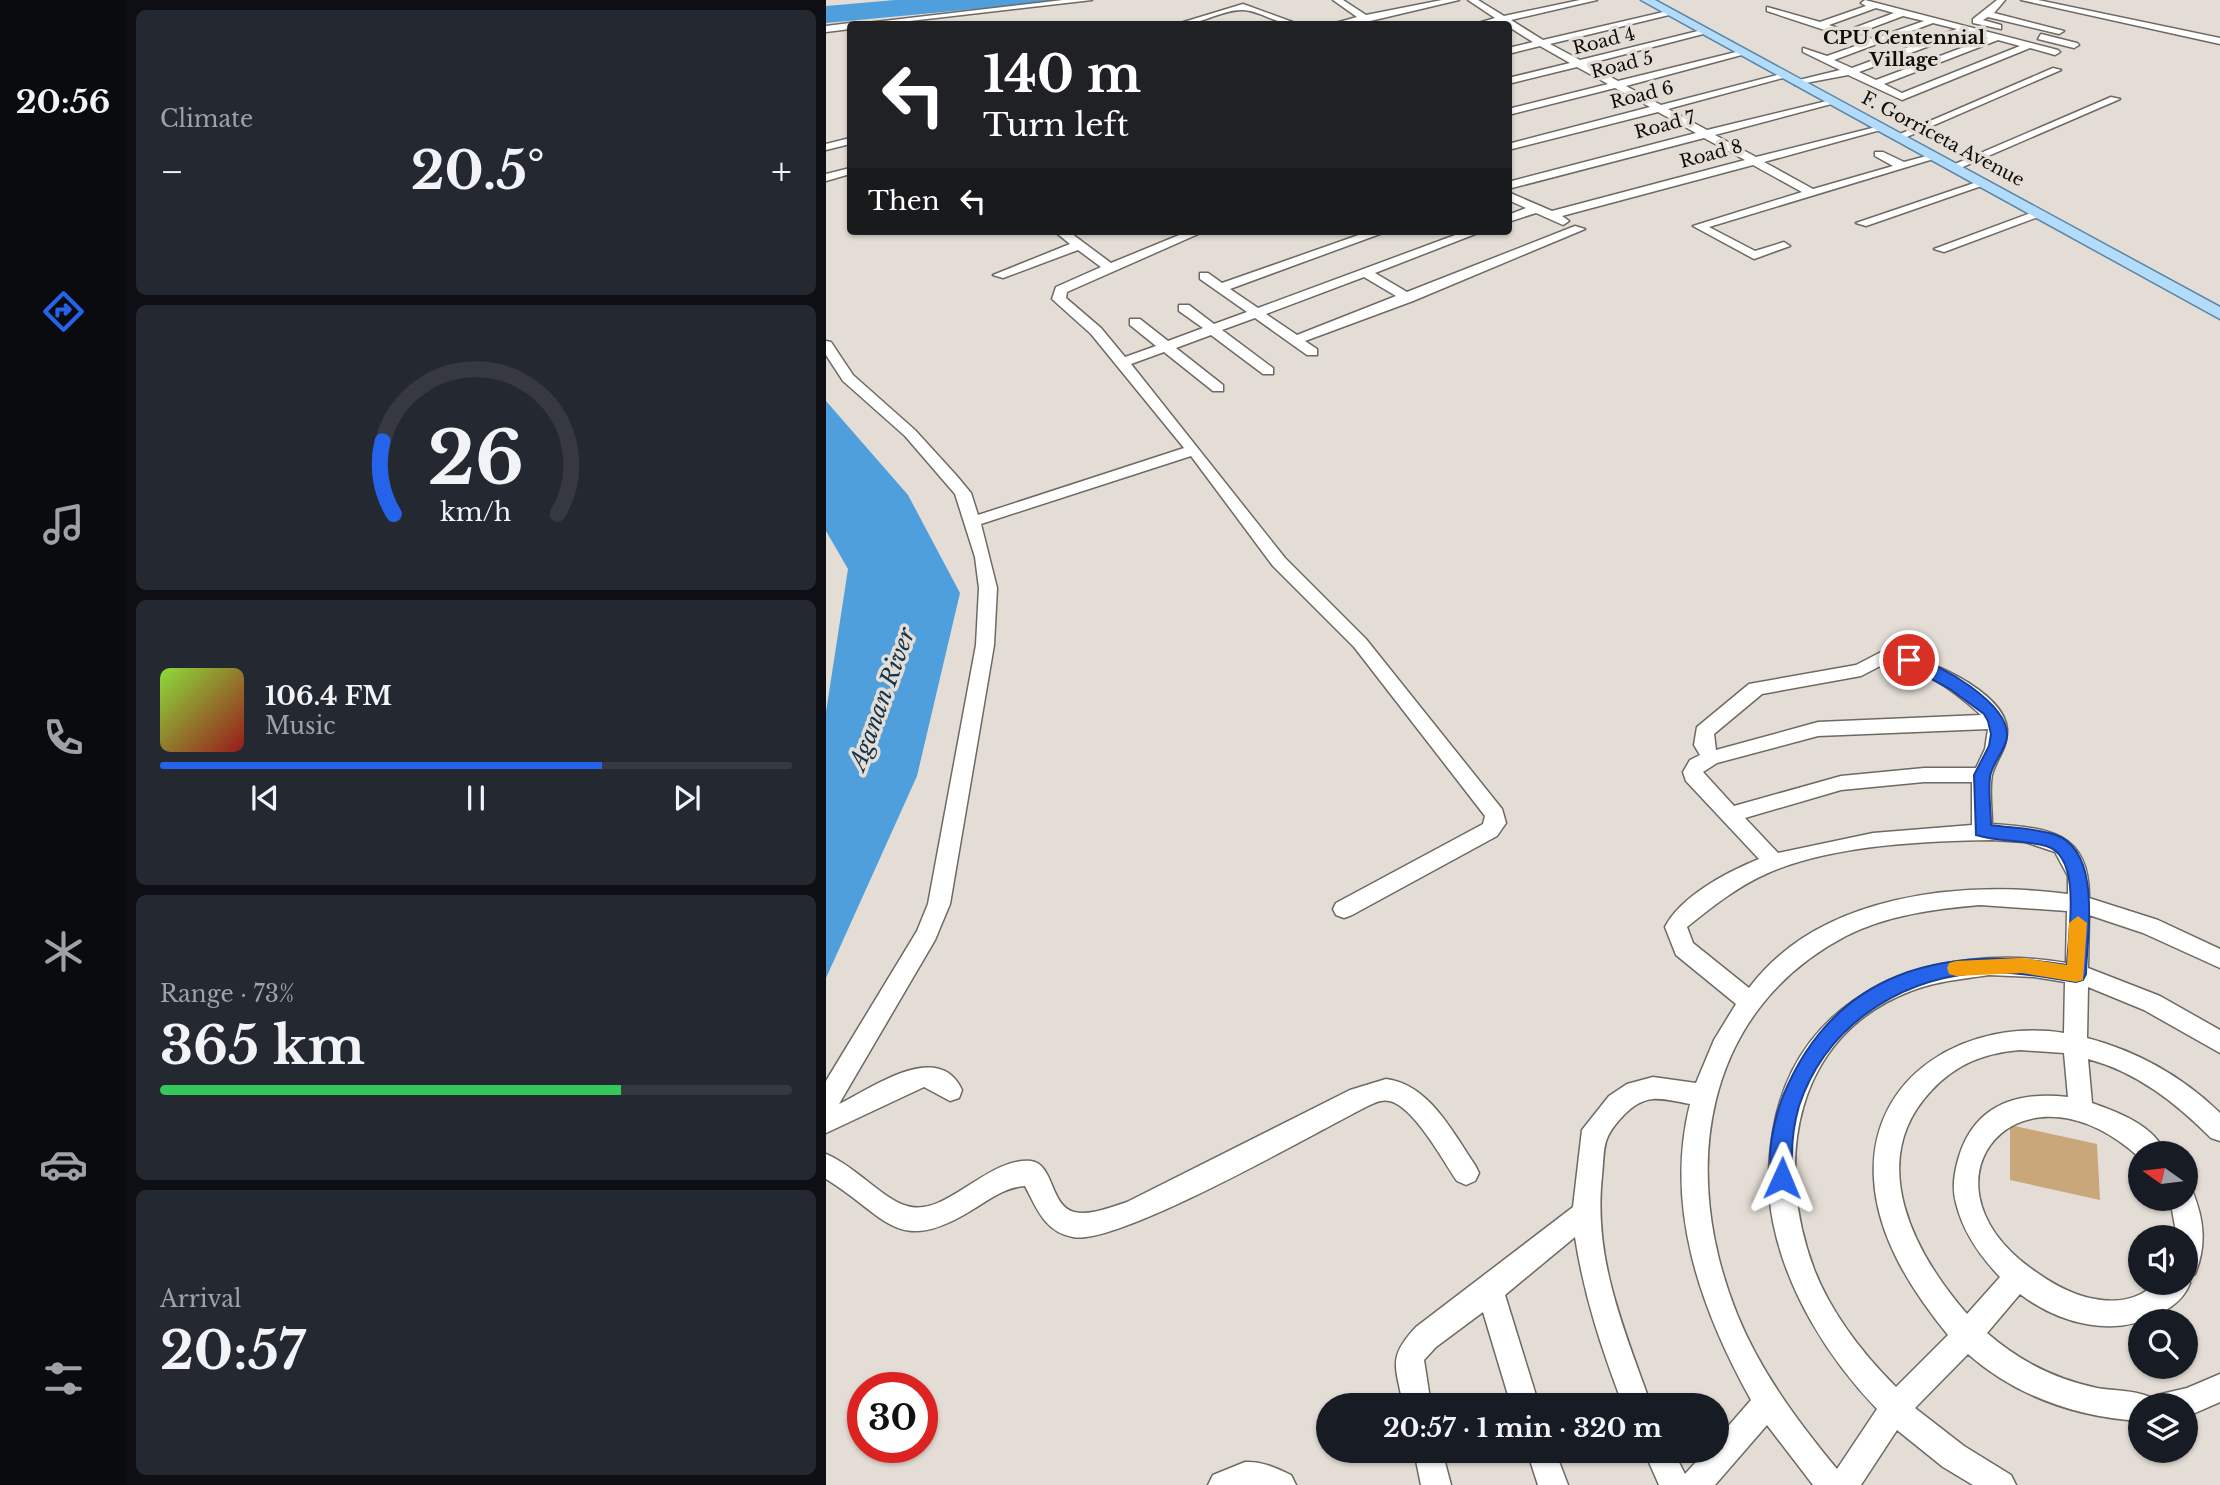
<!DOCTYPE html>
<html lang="en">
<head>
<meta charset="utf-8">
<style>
	body { margin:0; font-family:"Libre Baskerville",serif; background:#242831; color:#f1f3f6; height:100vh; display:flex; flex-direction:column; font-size:26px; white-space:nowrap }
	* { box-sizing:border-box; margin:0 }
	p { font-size:23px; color:#9ea1a6 }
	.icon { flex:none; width:38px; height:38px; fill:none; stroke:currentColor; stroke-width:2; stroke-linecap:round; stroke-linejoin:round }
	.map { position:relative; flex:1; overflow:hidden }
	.panel { display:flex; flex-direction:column; gap:10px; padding:10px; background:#0d0f14; width:700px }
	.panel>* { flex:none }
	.guide { position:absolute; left:21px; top:21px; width:665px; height:214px; border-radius:7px; box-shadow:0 2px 5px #0004; background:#202124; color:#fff; overflow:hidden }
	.needle { width:46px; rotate:284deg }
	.buttons { position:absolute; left:1302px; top:1141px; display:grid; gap:14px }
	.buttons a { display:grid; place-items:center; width:70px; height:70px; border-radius:50%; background:#171b24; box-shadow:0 2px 5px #0004; font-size:35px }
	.speed { position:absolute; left:21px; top:1372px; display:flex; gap:14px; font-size:35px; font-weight:700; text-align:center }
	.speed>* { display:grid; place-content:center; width:91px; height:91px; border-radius:50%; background:#171b24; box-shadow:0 2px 5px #0004; line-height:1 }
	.speed .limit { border:10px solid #d22; background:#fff; color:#111 }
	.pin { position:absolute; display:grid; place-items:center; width:60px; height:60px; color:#fff; margin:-30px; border:4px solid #fff; border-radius:50%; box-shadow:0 2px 7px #0007 }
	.me { position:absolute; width:77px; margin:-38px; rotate:1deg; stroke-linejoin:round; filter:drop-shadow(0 0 5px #0008) }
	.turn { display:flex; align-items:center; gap:24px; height:147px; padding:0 21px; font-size:32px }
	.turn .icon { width:91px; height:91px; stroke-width:2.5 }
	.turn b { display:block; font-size:49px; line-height:60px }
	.then { display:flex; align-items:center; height:66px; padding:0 21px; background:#0003; gap:14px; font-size:26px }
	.big { font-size:52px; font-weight:800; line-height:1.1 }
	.panel .widget { flex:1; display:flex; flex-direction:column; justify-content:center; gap:10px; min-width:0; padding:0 24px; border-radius:10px; background:#242831 }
	.panel .dial { align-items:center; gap:0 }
	.dial svg { height:182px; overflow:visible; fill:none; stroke:#363941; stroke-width:7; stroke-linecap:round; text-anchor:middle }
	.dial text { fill:#f1f3f6; stroke:none }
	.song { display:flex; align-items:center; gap:21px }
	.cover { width:84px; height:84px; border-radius:10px; background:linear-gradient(135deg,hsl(90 70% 55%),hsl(0 70% 35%)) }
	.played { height:7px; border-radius:4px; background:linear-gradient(90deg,#2563eb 70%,#363941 70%) }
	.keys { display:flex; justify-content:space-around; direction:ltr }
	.heat { display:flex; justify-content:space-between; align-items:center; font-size:38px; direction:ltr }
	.charge { height:10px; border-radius:5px; background:linear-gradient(90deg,#34c759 73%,#363941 0) }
	.trip { position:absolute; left:490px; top:1393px; width:413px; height:70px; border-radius:35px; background:#171b24; box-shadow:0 2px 5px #0004; font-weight:800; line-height:70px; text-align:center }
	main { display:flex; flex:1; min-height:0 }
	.tab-bar { display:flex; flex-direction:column; width:126px; justify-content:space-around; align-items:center; background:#090b0e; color:#9ea1a6 }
	.tab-bar .icon { width:49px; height:49px }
	.tab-bar .on { color:#2563eb }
	.tab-bar b { font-size:32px; color:#f1f3f6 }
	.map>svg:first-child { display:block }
	.green { fill:#caa77a }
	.water { fill:#4e9fdb }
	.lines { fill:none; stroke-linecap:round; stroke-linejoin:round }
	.minor-casing { stroke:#6e6962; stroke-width:3 }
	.major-casing { stroke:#5884a5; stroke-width:3 }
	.minor { fill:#fff; fill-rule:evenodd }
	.major { fill:#b3dcfb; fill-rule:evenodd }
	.route { fill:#2563eb; stroke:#184099; stroke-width:2 }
	.slow { fill:#f59e0b }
	.labels { text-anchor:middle; stroke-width:7; stroke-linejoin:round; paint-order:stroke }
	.far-street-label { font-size:18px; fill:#0f0d0a; stroke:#e3ddd5 }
	.far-neighbourhood-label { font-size:19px; font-weight:bold; fill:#0f0d0a; stroke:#e3ddd5 }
	.water-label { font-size:23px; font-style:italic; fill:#11334c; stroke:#e3ddd5 }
</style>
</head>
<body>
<main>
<nav class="tab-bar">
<b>20:56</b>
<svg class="icon on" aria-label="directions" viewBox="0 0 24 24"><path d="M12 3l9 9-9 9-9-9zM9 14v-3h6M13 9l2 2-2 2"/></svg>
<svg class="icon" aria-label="music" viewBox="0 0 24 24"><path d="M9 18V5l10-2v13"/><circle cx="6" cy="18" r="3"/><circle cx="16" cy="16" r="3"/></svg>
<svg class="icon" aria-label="phone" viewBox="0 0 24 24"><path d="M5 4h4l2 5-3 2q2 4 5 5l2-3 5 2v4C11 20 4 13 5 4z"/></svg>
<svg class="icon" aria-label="climate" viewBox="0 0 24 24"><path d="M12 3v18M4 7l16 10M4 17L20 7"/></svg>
<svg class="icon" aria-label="car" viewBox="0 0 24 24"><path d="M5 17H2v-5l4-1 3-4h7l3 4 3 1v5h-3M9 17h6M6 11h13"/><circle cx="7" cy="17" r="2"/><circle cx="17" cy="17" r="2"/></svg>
<svg class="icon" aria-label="filters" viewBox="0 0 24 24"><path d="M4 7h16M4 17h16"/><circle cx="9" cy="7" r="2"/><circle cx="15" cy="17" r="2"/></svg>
</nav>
<section class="panel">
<div class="widget"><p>Climate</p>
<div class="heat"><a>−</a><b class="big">20.5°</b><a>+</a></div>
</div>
<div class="widget dial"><svg viewBox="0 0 100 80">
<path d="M14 69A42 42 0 1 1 86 69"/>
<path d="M14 69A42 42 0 0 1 9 37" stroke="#2563eb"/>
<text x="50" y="56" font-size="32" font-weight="700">26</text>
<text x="50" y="72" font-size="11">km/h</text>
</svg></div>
<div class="widget">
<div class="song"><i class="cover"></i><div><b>106.4 FM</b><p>Music</p></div></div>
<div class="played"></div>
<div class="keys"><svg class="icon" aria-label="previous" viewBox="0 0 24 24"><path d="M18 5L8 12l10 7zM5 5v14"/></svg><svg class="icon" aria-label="pause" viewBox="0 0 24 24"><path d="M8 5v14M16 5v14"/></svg><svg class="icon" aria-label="next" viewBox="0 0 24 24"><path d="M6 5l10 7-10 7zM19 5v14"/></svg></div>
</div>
<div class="widget"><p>Range · 73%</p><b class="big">365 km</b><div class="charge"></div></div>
<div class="widget"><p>Arrival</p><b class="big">20:57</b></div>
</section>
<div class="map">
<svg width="1394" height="1485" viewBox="0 0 1394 1485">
	<rect width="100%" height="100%" fill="#e3ddd5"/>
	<polygon class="green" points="1184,1125 1271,1144 1274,1200 1184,1180"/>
	<g class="water">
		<polygon points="69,0 245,0 0,23 0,6"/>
		<polygon points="0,401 82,495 134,593 91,776 0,978 0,712 22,569 0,531"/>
	</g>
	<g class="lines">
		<defs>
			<g id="minor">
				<polygon points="237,0 266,0 58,24 32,24"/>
				<polygon points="507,0 517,0 540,15 616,0 633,0 540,22 506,24 531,17"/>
				<polygon points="642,0 652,0 678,16 754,0 771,0 685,20 717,40 846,10 851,13 724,44 754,60 880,29 885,32 761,64 792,81 918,50 923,53 800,86 835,105 959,73 964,76 842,109 881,130 1009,99 1009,103 889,135 930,157 1058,125 1058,129 938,162 987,189 1067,166 1049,156 1049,152 1057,152 1078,162 1108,154 1114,157 883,227 929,251 958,242 964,246 928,259 867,226 976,192 927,165 736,216 743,221 737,225 710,213 682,222 682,215 700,208 682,200 682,192 726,211 919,160 878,138 682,189 682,182 870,133 832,112 682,150 682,144 824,107 789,88 682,115 682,109 782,84 751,67 682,84 682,78 744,63 714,46 682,54 682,48 707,42 675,22 649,24 669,18"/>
				<path d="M1039,0l193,50 2,2 -5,3 -25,-7 -128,52 -54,-25 -53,10v-4l45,-11 -37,-18v-4l24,8 37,-13 -97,-32v-4l53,15 46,-16 -5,-3zM1050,8l18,5 -48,18 -17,-6zM1077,16l21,5 -51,18 -18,-5zM1107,23l24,6 -105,39 -18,-8zM1141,32l21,6 -112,42 -17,-8zM1172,40l22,6 -118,47 -18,-9z"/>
				<polygon points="1171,0 1179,0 1168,13 1238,31 1233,34 1162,17 1157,20 1175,25 1175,29 1147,23 1147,19"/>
				<polygon points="1195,0 1212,0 1394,38 1394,44"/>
				<path d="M417,4l55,20c-20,2 -36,-13 -55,-14 -21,-1 -43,16 -66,14z"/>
				<polygon points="24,24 24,29 0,32 0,26 24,23 28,24"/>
				<polygon points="1215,34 1251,43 1253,45 1248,48 1212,39"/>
				<polygon points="1227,68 1235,70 1076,139 1067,137"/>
				<polygon points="1285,97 1294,99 1132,169 1122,167"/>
				<polygon points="24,138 24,144 0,150 0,144"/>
				<polygon points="24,168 24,174 0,181 0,174"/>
				<polygon points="1154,181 1164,183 1040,226 1030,223"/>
				<polygon points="1210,211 1220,214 1118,252 1108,249"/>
				<path d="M749,226l10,3 -172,72 -108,40 12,8v6h-10l-52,-37 -33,12 51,38v6h-10l-52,-39 -35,13 47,37v6h-10l-49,-39 -33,12 154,194 81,81 136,170 4,14 -9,13 -145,79 -8,3 -8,-3 -3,-6 3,-6 147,-79 2,-8 -131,-169 -81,-81 -82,-110 -210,68 16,64 -3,57 -44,259 -15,36 -96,164c33,-16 100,-65 123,-14l-3,8 -9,3 -26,-14 -98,46v-52l91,-150 11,-27 48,-259 3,-57 -4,-31 -20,-63 -50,-58 -62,-55 -17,-26v-14l5,1 22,33 62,55 41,45 15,18 7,22 206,-67 -93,-114 -39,-35 4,-12 45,-20 -23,-17 -75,28 -10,-3 77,-31 -16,-13h14l43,32 78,-32h16l-138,61 -1,6 35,30 24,29 31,-11 -26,-21v-6h10l28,22 35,-13 -24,-17v-6h10l25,19 33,-12 -47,-33v-6h8l14,10 148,-52h18l-158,58 28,19 208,-77h17l-108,42 32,19zM538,277l32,19 -99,39 -31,-21z"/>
				<path d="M1059,650c34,4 119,40 122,79 1,19 -11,30 -15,46 -3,15 0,34 0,49 55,4 98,7 97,74l69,22 62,29v19l-77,-35 -54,-18 -1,53 72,28 60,34v23l-76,-43 -56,-23 -1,51c50,13 96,39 133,75v28l-9,-3c-35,-35 -74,-66 -123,-79l4,44c26,9 63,23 73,50h-25v5c-118,-108 -230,20 -111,109 19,14 41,28 66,32 15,3 32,2 46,-5 6,-3 12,-10 18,-11 8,-2 19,0 27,0v-46h-9l-7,-38h16v-11l6,2c12,29 15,55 3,84l-7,3 2,6c-5,14 -16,23 -29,30 -46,25 -100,12 -141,-19l-33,39c32,28 68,46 110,55 18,3 36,2 53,9l3,7 4,-9 30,-7 33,-14v28l-34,15v-12h-46v16c-64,-4 -124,-25 -172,-67l-53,54 49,38 47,29 5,10h-43l-30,-18 -46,-37 -36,55h-48l-46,-60 -52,60h-56l-15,-34h29l12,23 21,-23h11v-12l34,-39c-50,-90 -87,-192 -61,-296 -12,-2 -26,-6 -37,-5 -13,1 -24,10 -32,19 -20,22 -16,30 -19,58 -9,83 22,153 49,229h-28c-21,-55 -39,-109 -48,-168l-70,58 34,110h-28l-28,-93 -47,35 -12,13 7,45h-28c-7,-39 -16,-47 13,-78l157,-120 9,-77 27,-34 18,-12 26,-7 43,6 18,-43 22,-36 -60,-49 -11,-28c16,-31 62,-55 94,-68l-73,-78 -3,-9 7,-12 10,-5 -6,-10 3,-18 52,-43 107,-19zM1062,662c34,5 68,30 93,53l-163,7 -102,28 -2,-16 48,-40 99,-18zM1162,729l-3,20 -9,19h-52l-83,8 -107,30 -31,-34 14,-9 101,-27zM1098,782h48v43l-99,8 -95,20 -33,-35 96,-28zM1166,840l33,2 30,10 13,24v18c-107,-14 -249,0 -319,94l-56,-45 -6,-16c25,-20 51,-41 81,-54 65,-28 155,-32 224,-33zM1154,905l87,6 -1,52c-129,-22 -270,25 -293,169 -5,30 -6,60 0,90 14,70 55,136 104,187l-40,60c-39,-47 -77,-98 -100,-155 -57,-141 -36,-302 109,-378 42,-21 88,-27 134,-31zM1163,975l45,2 31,5 -1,51c-94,-15 -196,40 -190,146 3,58 38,112 74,156l-52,52c-33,-33 -65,-74 -82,-118 -40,-106 -21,-233 97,-278 26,-10 52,-12 78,-16zM1194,1050l44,3 4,44c-53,-6 -95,9 -110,63 -4,14 -6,29 -2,43 7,29 23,52 44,74l-33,37c-53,-61 -102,-153 -36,-223 25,-27 53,-38 89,-41z"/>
				<path d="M560,1079c43,5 67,54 89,86l4,8 -4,8 -9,4 -9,-4c-13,-19 -44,-76 -68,-80 -7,-2 -15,2 -21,5 -52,26 -250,140 -295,131 -28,-5 -36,-28 -48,-51 -20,1 -36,14 -53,24 -76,47 -85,6 -146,-31v-25c29,12 58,46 81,52 39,12 80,-49 124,-45 23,3 19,45 43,51 17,4 37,-5 53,-10l223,-112z"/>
				<polygon points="588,1451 616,1451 625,1485 595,1485"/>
				<polygon points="701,1451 729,1451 742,1485 712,1485"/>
				<path d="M419,1462c17,-1 31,6 46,13l5,10h-88l5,-10z"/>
			</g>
			<polygon id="major" points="815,0 829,0 1394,307 1394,319"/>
		</defs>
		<use href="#minor" class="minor-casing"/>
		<use href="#major" class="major-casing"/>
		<use href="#minor" class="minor"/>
		<use href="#major" class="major"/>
	</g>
	<path class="route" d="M1083,655c29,8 101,48 98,82 -2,15 -15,26 -17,40 -2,15 1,33 1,48 20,3 45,3 65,10 46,17 31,99 30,139l-3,6 -7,2c-33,-5 -67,-12 -101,-9 -80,8 -150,55 -176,133 -4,14 -7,33 -7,48 -1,11 2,21 -2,31l-8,3 -7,-3c-11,-24 -1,-65 8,-89 52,-126 160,-151 284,-131 1,-30 16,-109 -21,-119 -23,-6 -47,-4 -70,-11l-2,-60 15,-29 2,-12 -3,-13 -4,-7 -34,-25 -46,-25 -3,-4z"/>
	<polygon class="slow" points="1252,916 1261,923 1257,980 1250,982 1196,973 1130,976 1123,974 1121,968 1123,963 1130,961 1196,958 1241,965 1243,923"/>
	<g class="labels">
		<g class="far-street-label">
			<text transform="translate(778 41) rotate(-14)" y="6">Road 4</text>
			<text transform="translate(796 65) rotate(-14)" y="6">Road 5</text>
			<text transform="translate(816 95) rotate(-14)" y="6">Road 6</text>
			<text transform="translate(839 125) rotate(-15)" y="6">Road 7</text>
			<text transform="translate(1117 139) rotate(28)" y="6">F. Gorriceta Avenue</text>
			<text transform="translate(885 154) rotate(-15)" y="6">Road 8</text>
		</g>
		<g class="far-neighbourhood-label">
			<text x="1078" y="44">CPU Centennial<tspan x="1078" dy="22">Village</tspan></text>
		</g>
		<g class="water-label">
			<text transform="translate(56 699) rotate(-70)" y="8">Aganan River</text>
		</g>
	</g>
</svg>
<div class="buttons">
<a><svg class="needle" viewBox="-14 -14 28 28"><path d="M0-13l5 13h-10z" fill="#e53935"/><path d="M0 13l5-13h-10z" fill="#9ea1a6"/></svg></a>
<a><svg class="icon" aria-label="sound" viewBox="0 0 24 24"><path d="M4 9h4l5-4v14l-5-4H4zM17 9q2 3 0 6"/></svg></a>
<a><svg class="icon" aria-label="search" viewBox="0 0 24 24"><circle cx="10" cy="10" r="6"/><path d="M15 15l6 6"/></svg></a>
<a><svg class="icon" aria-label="layers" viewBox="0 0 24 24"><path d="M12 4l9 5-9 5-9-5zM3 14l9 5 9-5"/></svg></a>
</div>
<div class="speed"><div class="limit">30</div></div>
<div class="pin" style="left:1083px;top:660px;background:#d93025"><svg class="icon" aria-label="arrive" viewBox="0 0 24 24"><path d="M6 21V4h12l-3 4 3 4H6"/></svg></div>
<svg class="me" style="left:956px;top:1178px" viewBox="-20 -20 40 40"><path d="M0-17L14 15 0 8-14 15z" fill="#2563eb" stroke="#fff" stroke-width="4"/></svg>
<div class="trip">20:57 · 1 min · 320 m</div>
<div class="guide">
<div class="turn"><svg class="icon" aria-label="left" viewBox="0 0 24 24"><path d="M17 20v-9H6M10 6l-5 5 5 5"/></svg><div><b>140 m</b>Turn left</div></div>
<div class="then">Then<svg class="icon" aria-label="left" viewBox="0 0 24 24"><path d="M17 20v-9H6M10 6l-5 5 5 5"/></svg></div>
</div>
</div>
</main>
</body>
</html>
